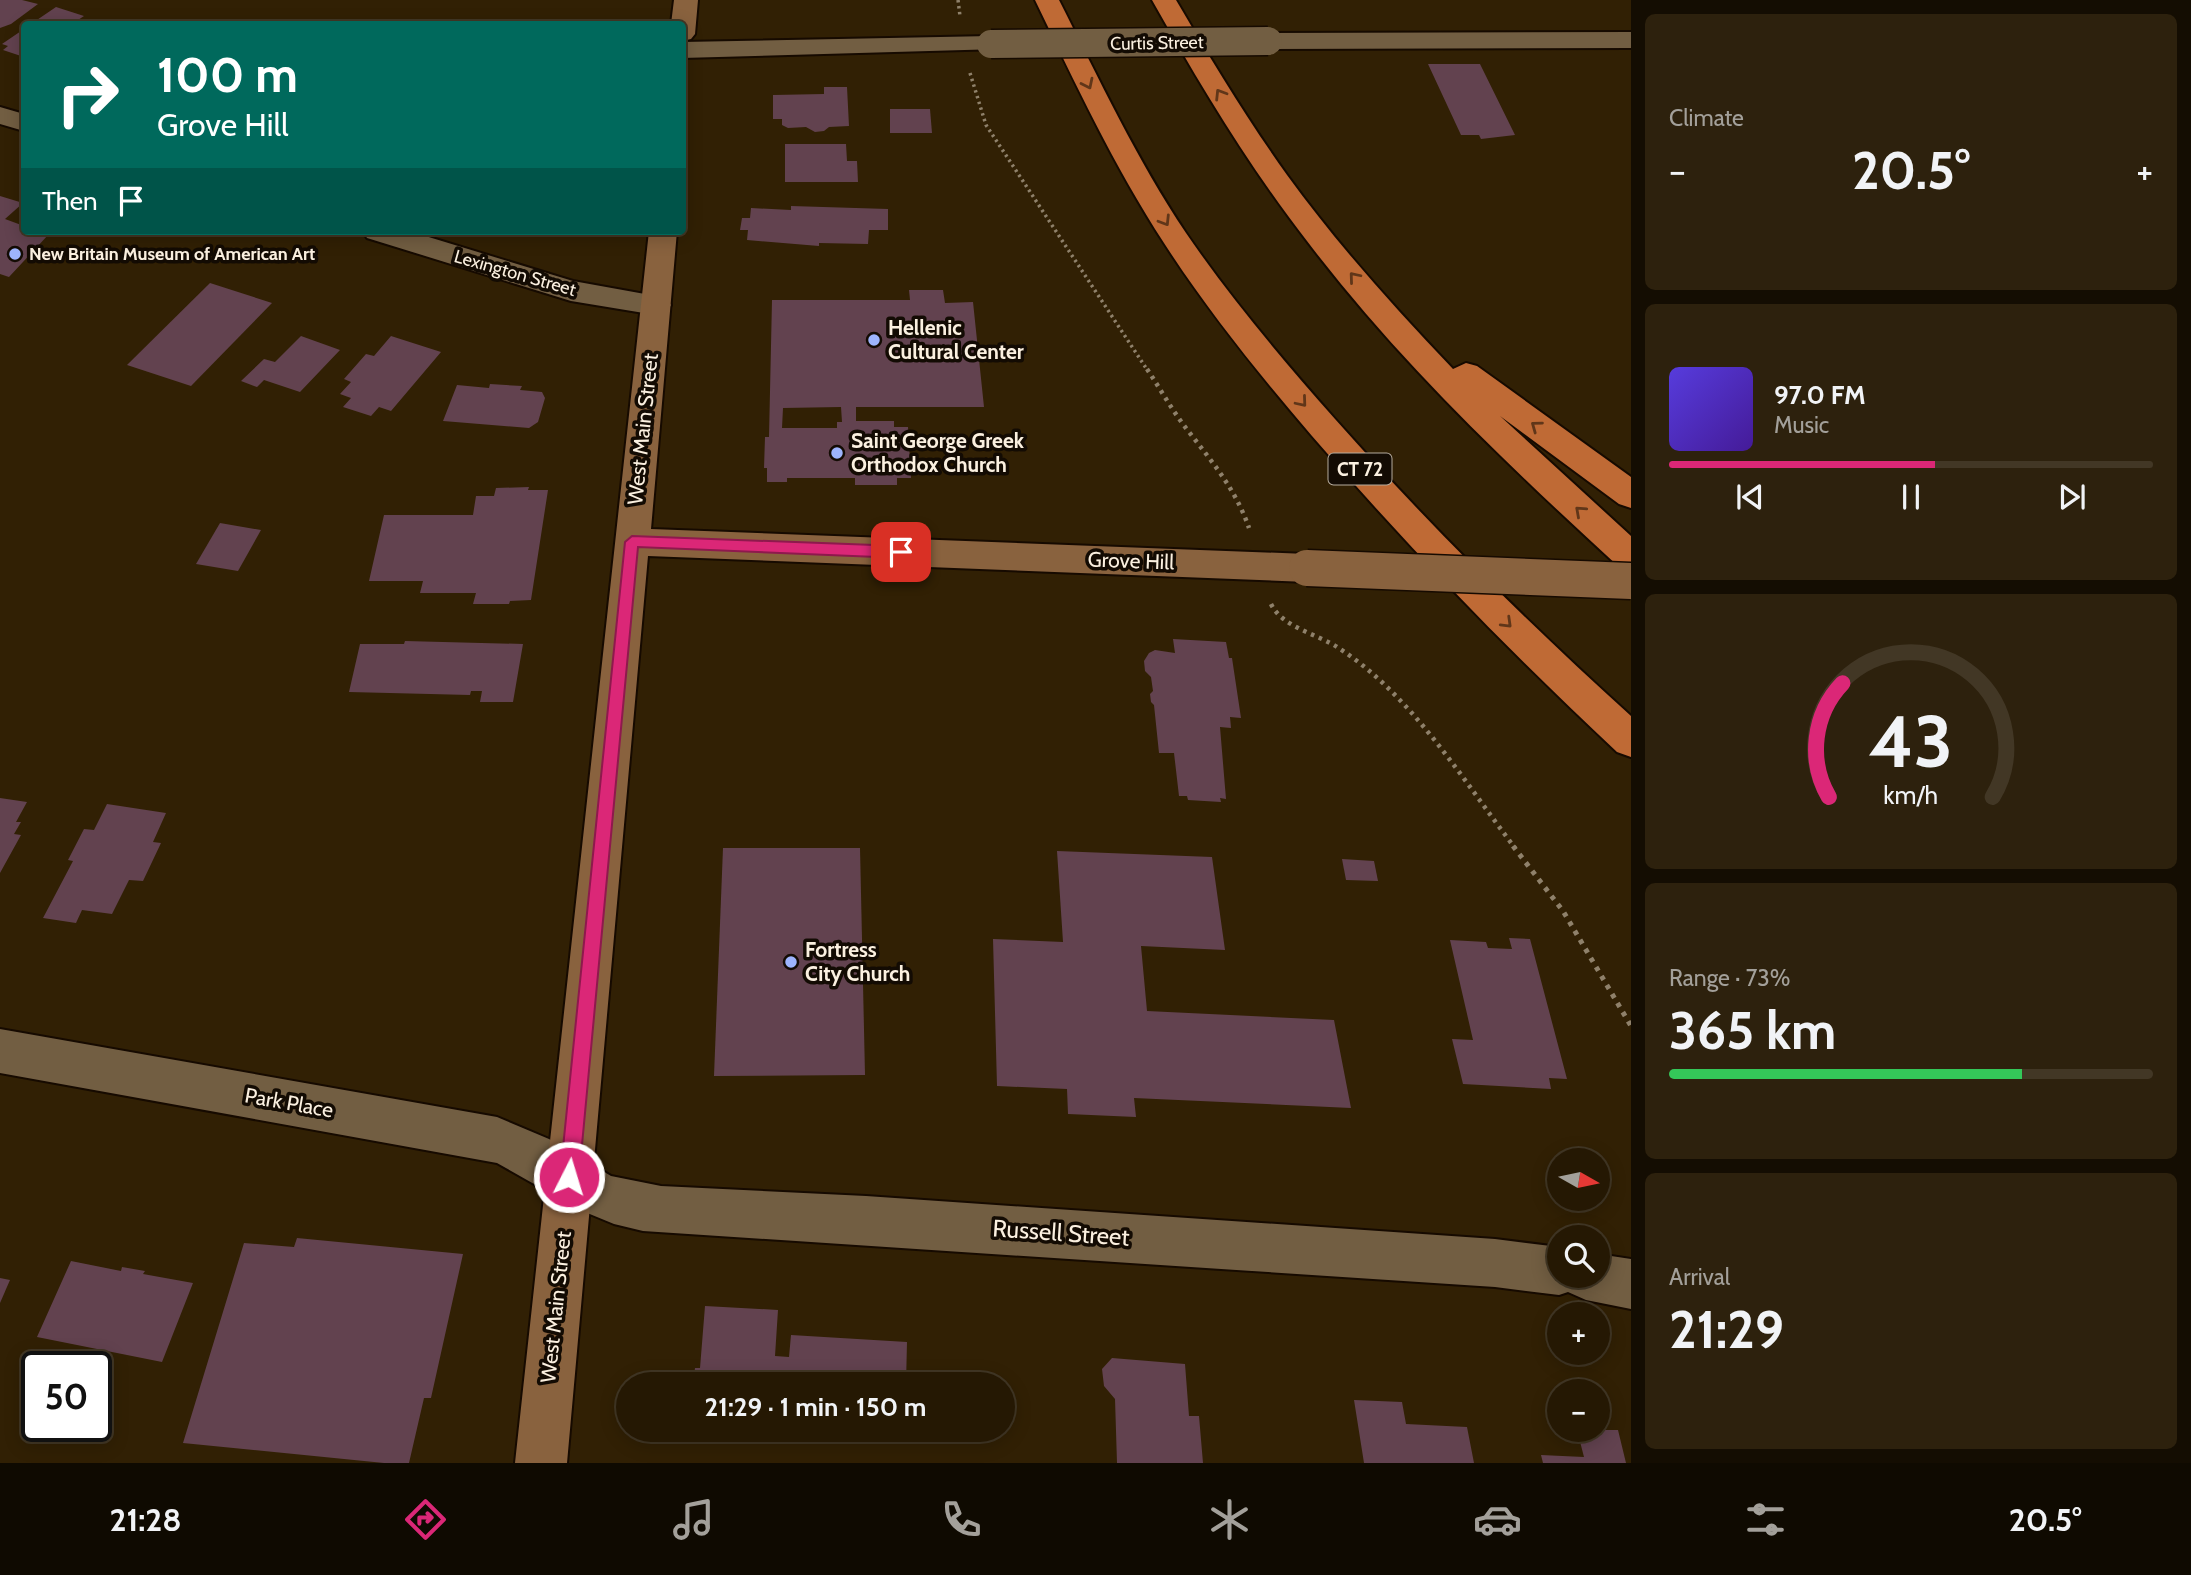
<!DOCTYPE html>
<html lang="en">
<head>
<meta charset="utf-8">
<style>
	body { margin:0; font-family:Cabin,sans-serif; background:#2d210d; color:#f1f3f6; height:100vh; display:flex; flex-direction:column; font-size:26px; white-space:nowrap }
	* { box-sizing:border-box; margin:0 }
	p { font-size:23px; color:#a3a09a }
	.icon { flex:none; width:38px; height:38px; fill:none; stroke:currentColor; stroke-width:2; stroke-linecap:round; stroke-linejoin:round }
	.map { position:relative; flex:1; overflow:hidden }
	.side { display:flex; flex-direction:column; gap:14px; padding:14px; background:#140d02; width:560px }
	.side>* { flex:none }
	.banner { position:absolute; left:21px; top:21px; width:665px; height:214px; border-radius:7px; box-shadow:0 4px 18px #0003,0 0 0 2px #423725; background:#00695c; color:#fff; overflow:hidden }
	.needle { width:46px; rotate:99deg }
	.buttons { position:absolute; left:1547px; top:1148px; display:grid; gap:14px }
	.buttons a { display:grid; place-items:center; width:63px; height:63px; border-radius:50%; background:#251803; box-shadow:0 4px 18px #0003,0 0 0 2px #423725; font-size:35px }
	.speed { position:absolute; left:21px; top:1351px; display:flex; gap:14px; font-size:35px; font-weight:700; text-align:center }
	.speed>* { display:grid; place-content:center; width:91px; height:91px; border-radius:50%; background:#251803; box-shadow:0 4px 18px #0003,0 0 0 2px #423725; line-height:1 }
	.speed .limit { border:4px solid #111; border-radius:10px; background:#fff; color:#111 }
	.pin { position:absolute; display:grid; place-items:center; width:60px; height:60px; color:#fff; margin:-30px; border-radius:14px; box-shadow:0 4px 10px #0006 }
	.me { position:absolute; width:77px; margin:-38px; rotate:5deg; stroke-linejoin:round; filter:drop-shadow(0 0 5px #0008) }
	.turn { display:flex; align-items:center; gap:24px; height:147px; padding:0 21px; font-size:32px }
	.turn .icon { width:91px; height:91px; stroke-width:2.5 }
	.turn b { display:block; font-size:49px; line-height:60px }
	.then { display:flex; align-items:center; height:66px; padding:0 21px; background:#0003; gap:14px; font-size:26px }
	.big { font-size:52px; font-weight:700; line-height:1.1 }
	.side .widget { flex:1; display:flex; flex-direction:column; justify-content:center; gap:10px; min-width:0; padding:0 24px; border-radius:10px; background:#2d210d }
	.side .dial { align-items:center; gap:0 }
	.dial svg { height:182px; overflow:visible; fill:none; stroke:#423725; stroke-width:7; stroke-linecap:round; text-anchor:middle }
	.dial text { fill:#f1f3f6; stroke:none }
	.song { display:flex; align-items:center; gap:21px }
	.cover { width:84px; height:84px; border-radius:10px; background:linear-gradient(135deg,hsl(250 70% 55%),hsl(260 70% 35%)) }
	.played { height:7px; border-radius:4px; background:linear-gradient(90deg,#db2777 55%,#423725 55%) }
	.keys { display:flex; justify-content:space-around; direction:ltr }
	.heat { display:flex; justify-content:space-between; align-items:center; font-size:38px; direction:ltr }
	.charge { height:10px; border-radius:5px; background:linear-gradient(90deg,#34c759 73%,#423725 0) }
	.trip { position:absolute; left:616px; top:1372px; width:399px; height:70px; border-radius:35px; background:#251803; box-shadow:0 4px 18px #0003,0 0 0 2px #423725; font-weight:700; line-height:70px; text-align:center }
	.dock { display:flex; height:112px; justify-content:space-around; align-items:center; background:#0f0a01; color:#a3a09a }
	.dock .icon { width:49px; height:49px }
	.dock .current { color:#db2777 }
	.dock b { font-size:32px; color:#f1f3f6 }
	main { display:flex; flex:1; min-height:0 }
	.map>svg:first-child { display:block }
	.building { fill:#62424f; fill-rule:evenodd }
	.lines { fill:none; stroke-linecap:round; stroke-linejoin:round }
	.street-casing { stroke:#160a00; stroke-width:4 }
	.secondary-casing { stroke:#160a00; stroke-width:4 }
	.highway-casing { stroke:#160a00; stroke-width:4 }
	.path-far2 { stroke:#8f816b; stroke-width:3.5; stroke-dasharray:2.5 3.5; stroke-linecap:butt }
	.path-far1 { stroke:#8f816b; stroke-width:4.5; stroke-dasharray:3.5 5; stroke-linecap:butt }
	.path { stroke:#8f816b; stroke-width:5; stroke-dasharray:4.5 6; stroke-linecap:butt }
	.street { fill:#725e42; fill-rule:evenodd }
	.secondary { fill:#89623e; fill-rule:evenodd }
	.highway { fill:#bf6a35; fill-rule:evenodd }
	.street-bridge-casing { stroke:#160a00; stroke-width:31; stroke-linecap:butt }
	.secondary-bridge-casing { stroke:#160a00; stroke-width:39; stroke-linecap:butt }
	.street-bridge { stroke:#725e42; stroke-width:28 }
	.secondary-bridge { stroke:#89623e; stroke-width:36 }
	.oneway { stroke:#603619 }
	.route { fill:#db2777; stroke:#8e194d; stroke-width:2 }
	.poi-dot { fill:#9db4fd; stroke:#130b03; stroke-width:2.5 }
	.labels { text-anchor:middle; stroke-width:7; stroke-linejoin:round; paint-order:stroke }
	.far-street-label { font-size:18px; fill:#fbf0e0; stroke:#130b03 }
	.far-poi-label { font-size:18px; font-weight:bold; fill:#fbf0e0; stroke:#130b03; text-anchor:start }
	.shield { fill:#130b03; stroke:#b5ab9e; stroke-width:2 }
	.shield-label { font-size:19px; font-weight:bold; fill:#fbf0e0 }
	.poi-label { font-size:21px; font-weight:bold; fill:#fbf0e0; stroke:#130b03; text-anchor:start }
	.street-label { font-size:21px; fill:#fbf0e0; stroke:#130b03 }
	.near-street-label { font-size:24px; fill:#fbf0e0; stroke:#130b03 }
</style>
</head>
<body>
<main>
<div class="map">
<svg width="1631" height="1463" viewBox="0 0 1631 1463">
	<rect width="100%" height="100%" fill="#312004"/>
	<g class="building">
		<polygon points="0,0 22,0 38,4 11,24 0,28"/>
		<polygon points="56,7 84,16 78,20 91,24 31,24"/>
		<polygon points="24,29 24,57 3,50 8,46 2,44"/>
		<polygon points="1428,64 1480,64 1515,135 1481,139 1479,135 1461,135"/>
		<polygon points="824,87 847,87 849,126 829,127 824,131 815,132 806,127 788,128 782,125 782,119 773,119 773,95 824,94"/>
		<polygon points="890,109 930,109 932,133 890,133"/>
		<polygon points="785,144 846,144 847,161 857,161 858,182 785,182"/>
		<polygon points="0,196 23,203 5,219 24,226 24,231 49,234 9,277 0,274"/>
		<polygon points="791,206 888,209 888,230 869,230 868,244 819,243 819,246 747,240 748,230 740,230 742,218 750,218 751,208 791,210"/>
		<polygon points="210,283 272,303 191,386 127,365"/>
		<path d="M909,290h34l2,13 28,-1 11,105h-128v14h38v6h14l3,51h-14v7h-42v-7h-68v4h-20v-14h-3l1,-31h4l3,-137h138zM841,407l1,15h-5v6h-55l1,-20z"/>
		<polygon points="301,336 340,350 300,392 264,380 257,387 241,381 264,359 275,362"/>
		<polygon points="391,336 441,352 391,411 379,407 371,416 343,407 351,398 340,394 351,382 344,379 366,354 374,356"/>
		<polygon points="490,384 522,386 520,390 542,392 545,398 538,422 529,428 443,421 457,385 489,388"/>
		<polygon points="529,487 528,490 548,490 531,600 510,601 509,604 473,604 476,593 420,593 423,581 369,581 384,515 473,515 476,496 494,496 496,488"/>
		<polygon points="220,523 261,530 238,571 196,564"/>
		<polygon points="1173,639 1226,642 1229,658 1232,658 1241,718 1230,717 1231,728 1220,727 1226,799 1220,798 1221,802 1188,800 1187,796 1179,796 1174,753 1159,753 1154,705 1151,702 1150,694 1153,691 1151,677 1145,671 1144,661 1149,653 1155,650 1175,653"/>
		<polygon points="405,641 523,644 513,702 480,702 482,691 471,691 470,695 349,692 360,644 404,644"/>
		<polygon points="0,798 27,802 16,822 21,822 14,834 21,835 0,873"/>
		<polygon points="107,804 166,813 153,842 161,843 143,881 129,880 112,914 82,910 76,923 43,918 73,861 68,860 84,829 94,830"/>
		<polygon points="723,848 860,848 865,1075 714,1076"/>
		<polygon points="1057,851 1212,857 1225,950 1141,946 1147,1011 1334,1020 1351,1108 1134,1098 1136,1117 1068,1114 1067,1089 997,1086 993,939 1063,942"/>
		<polygon points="1342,859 1374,861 1378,881 1346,880"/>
		<polygon points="1509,938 1530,939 1567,1079 1549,1078 1551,1089 1463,1084 1452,1039 1473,1040 1450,940 1486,942 1488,948 1512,949"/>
		<polygon points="297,1238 463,1254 431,1398 424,1398 409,1463 384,1463 183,1443 244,1243 294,1247"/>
		<polygon points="71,1261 121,1271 122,1267 145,1271 143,1274 193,1283 162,1362 37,1337"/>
		<polygon points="0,1278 10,1280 0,1303"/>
		<polygon points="705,1306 778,1310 775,1356 789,1357 791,1335 907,1342 906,1384 693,1384 695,1368 700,1368"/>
		<polygon points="1112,1358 1185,1364 1189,1416 1199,1416 1203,1463 1117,1463 1115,1399 1104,1386 1102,1369"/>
		<polygon points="923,1376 979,1379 979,1384 923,1384"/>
		<polygon points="1354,1400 1402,1402 1406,1424 1467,1427 1474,1463 1364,1463"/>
		<polygon points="719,1430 979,1430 979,1444 906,1439 905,1444 733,1433 732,1439 717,1438"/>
		<polygon points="1577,1430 1618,1430 1626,1463 1543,1463 1541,1455 1584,1457"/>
	</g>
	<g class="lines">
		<defs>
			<g id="street">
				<polygon points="1631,32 1631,48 1268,49 1259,46 1255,41 1259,36 1268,33"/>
				<polygon points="991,36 1000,39 1004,44 1000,49 682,58 682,42"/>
				<polygon points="0,107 24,114 24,131 0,124"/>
				<polygon points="363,231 409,231 573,281 667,298 671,305 667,312 656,315 571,301 367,238"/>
				<polygon points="0,1029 497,1117 549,1139 611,1176 661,1186 866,1196 1495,1239 1559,1247 1559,1276 1598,1276 1598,1254 1631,1259 1631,1309 1586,1300 1568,1292 1559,1295 1495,1287 643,1231 614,1224 580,1210 497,1163 0,1073"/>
			</g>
			<g id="secondary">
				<polygon points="674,0 698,0 695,34 691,39 682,41 682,24 671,24"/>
				<polygon points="649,231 677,231 651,529 1307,554 1319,558 1325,568 1319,578 1307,582 648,556 567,1463 515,1463"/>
			</g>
			<g id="highway">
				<path d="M1035,0h24c40,79 78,160 127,233 45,66 97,127 149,186 93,105 192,203 296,297v41l-14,-5c-107,-100 -209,-205 -305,-316 -53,-62 -104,-125 -148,-193 -50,-77 -89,-160 -129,-243z"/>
				<path d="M1152,0h24c35,60 71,119 111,175 50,69 107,132 166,194l13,-6 11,3 154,111v31l-12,-4 -119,-88 131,120v35l-12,-4c-111,-102 -221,-206 -312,-326 -59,-76 -108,-158 -155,-241z"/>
			</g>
		</defs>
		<use href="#street" class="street-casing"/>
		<use href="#secondary" class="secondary-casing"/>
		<use href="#highway" class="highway-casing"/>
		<g class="path-far2">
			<polyline points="958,0 960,16"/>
			<polyline points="970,73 986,125 1148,371"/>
		</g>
		<g class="path-far1">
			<path d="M1147,369c14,21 26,43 42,63 24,31 47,58 60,96"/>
			<path d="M1271,604c11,23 46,30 66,43 73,46 126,133 178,201"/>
		</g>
		<polyline class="path" points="1513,846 1563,911 1631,1026"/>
		<use href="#street" class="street"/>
		<use href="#secondary" class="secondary"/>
		<use href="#highway" class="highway"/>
		<defs>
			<polyline id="street-bridge" points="991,44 1268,41"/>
			<polyline id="secondary-bridge" points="1307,568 1631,581"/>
		</defs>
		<use href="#street-bridge" class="street-bridge-casing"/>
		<use href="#secondary-bridge" class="secondary-bridge-casing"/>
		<use href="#street-bridge" class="street-bridge"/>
		<use href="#secondary-bridge" class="secondary-bridge"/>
	</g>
	<defs><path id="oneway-chevron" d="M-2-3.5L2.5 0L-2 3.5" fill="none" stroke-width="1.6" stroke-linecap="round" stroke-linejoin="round" transform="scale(1.75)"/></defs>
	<g class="oneway">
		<use href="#oneway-chevron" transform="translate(1088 84) rotate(64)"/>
		<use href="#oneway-chevron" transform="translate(1220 94) rotate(-122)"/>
		<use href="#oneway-chevron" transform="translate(1165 221) rotate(58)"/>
		<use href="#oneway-chevron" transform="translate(1354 277) rotate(-130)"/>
		<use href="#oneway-chevron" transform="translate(1302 402) rotate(50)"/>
		<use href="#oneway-chevron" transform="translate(1536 426) rotate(-144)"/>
		<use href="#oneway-chevron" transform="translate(1580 511) rotate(-138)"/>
		<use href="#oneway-chevron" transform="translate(1507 623) rotate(44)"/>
	</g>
	<polygon class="route" points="632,536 901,546 908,552 901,558 638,547 579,1177 576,1184 569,1186 562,1184 560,1177 625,542"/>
	<g class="poi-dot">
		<circle cx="15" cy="254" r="7"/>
		<circle cx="874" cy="340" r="7"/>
		<circle cx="837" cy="453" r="7"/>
		<circle cx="791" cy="962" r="7"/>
	</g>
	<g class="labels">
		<g class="far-street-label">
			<text transform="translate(1157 43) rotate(-1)" y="6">Curtis Street</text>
			<text transform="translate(515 273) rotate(16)" y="6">Lexington Street</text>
		</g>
		<g class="far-poi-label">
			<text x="29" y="260">New Britain Museum of American Art</text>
		</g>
		<rect class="shield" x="1328.5" y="453.5" width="63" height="31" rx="5"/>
		<g class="shield-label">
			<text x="1360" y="476">CT 72</text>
		</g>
		<g class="poi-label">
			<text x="888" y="335">Hellenic<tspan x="888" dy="24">Cultural Center</tspan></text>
			<text x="851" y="448">Saint George Greek<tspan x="851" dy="24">Orthodox Church</tspan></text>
			<text x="805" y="957">Fortress<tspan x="805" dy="24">City Church</tspan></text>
		</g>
		<g class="street-label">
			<text transform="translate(643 429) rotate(-84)" y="7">West Main Street</text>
			<text transform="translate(1131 561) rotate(2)" y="7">Grove Hill</text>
			<text transform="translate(289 1103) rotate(10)" y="7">Park Place</text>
			<text transform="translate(556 1307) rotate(-84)" y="7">West Main Street</text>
		</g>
		<g class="near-street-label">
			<text transform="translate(1061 1233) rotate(4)" y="8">Russell Street</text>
		</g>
	</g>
</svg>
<div class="buttons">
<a><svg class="needle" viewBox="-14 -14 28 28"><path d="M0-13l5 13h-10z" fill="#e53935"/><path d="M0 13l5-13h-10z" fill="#a3a09a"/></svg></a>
<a><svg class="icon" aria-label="search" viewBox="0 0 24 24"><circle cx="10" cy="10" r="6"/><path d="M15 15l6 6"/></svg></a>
<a>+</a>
<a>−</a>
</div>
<div class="speed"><div class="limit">50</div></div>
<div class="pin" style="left:901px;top:552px;background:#d93025"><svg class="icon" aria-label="arrive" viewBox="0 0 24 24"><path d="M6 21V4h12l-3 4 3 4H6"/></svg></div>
<svg class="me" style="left:569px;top:1177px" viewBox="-20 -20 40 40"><circle r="17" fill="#db2777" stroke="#fff" stroke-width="3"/><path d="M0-11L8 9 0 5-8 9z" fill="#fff"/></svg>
<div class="trip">21:29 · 1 min · 150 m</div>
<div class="banner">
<div class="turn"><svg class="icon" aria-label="right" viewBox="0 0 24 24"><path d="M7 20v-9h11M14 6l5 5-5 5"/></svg><div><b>100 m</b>Grove Hill</div></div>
<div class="then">Then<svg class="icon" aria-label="arrive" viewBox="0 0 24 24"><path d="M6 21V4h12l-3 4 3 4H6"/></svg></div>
</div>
</div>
<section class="side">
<div class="widget"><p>Climate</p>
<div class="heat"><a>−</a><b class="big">20.5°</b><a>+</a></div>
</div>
<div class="widget">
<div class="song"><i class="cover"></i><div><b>97.0 FM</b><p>Music</p></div></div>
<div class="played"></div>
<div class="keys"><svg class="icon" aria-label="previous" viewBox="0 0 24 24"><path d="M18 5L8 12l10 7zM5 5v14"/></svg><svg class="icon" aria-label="pause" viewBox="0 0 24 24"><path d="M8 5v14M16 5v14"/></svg><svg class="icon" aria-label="next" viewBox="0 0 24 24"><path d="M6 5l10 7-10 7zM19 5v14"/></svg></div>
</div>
<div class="widget dial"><svg viewBox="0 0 100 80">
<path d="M14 69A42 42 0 1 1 86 69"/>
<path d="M14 69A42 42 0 0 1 20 19" stroke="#db2777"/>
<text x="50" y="56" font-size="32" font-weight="700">43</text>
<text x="50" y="72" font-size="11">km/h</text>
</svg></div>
<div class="widget"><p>Range · 73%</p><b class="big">365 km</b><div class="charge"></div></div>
<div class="widget"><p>Arrival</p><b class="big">21:29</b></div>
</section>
</main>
<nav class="dock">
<b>21:28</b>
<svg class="icon current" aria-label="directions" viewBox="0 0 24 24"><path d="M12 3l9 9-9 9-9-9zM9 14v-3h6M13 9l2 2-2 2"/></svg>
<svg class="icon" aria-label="music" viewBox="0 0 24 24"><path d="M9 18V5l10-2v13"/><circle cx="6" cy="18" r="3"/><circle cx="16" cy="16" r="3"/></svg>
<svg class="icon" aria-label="phone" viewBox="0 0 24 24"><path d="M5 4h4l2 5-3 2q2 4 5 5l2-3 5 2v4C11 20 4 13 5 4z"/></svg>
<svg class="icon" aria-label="climate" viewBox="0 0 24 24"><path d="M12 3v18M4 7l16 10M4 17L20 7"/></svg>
<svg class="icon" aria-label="car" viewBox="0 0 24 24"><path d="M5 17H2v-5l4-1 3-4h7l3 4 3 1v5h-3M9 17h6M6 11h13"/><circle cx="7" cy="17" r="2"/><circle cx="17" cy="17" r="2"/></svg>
<svg class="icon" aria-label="filters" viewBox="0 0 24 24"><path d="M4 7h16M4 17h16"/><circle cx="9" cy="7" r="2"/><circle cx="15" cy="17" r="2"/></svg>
<b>20.5°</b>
</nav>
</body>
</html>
